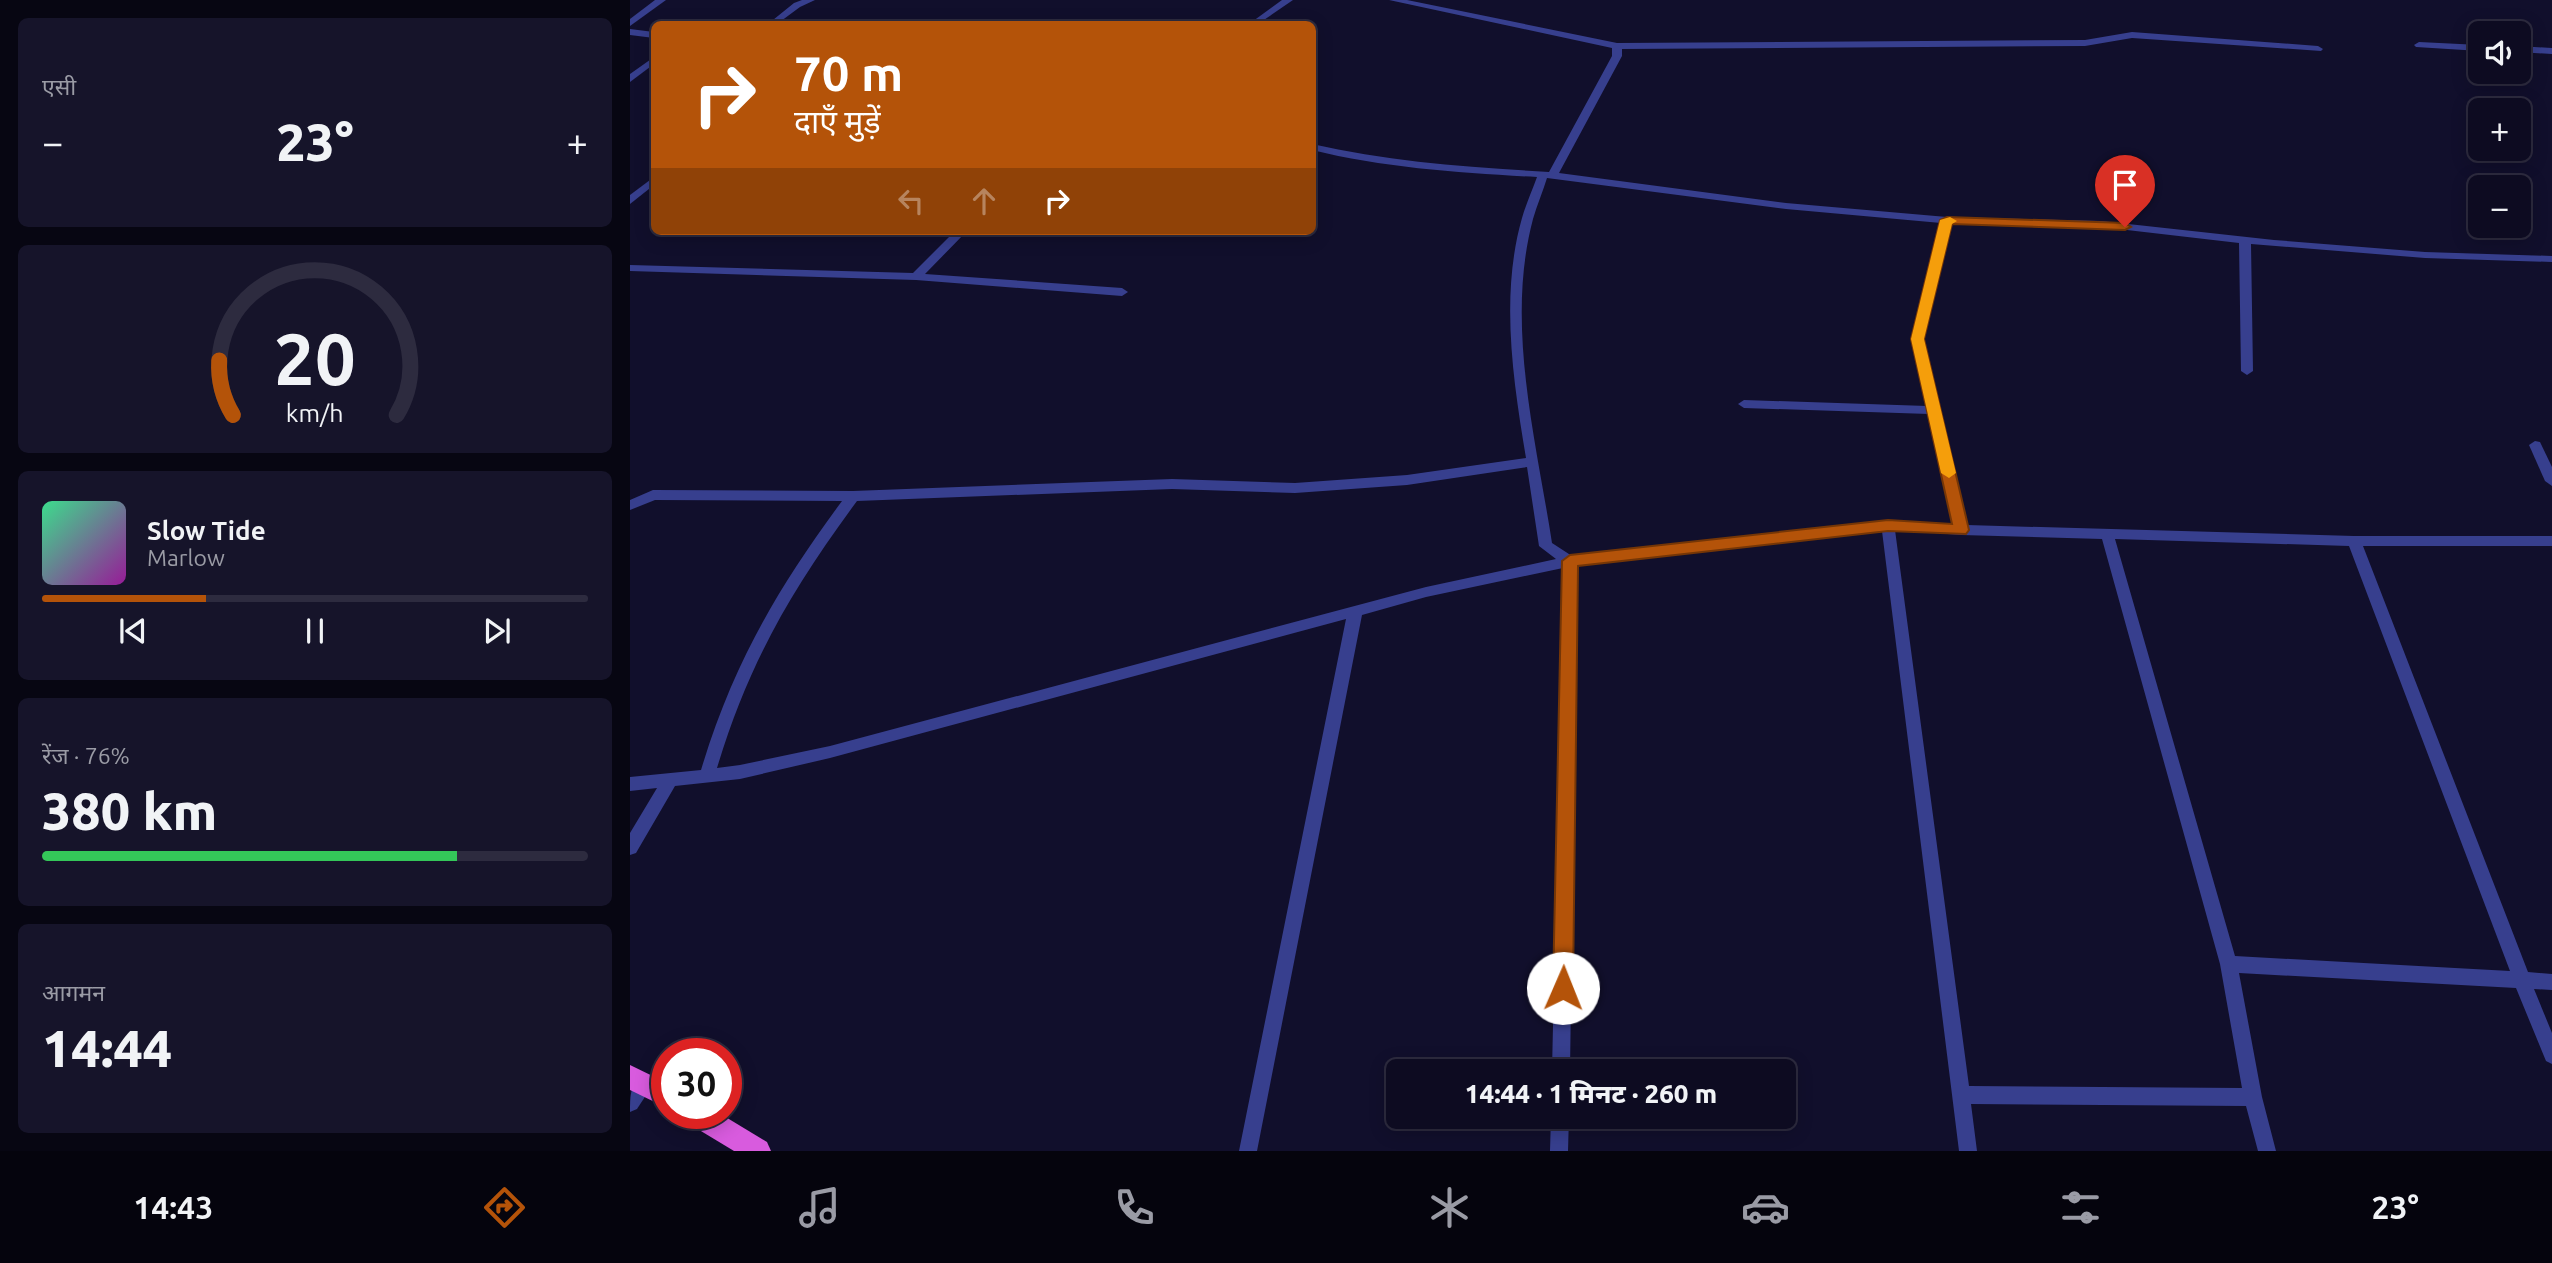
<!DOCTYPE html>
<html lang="hi">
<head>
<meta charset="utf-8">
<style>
	body { margin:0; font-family:Ubuntu,"Noto Sans Devanagari",sans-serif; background:#16142a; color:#f1f3f6; height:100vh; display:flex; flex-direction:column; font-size:26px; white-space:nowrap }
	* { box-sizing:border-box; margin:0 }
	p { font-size:23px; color:#9a9ba5 }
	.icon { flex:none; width:38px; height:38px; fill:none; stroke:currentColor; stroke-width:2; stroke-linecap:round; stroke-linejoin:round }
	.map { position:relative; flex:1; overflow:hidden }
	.side { display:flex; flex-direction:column; gap:18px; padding:18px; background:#070612; width:630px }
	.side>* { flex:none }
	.banner { position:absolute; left:21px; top:21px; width:665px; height:214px; border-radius:10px; box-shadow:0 4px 18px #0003,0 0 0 2px #2d2b3f; background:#b45309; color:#fff; overflow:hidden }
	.controls { position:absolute; left:1838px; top:21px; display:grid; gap:14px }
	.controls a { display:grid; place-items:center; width:63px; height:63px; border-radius:10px; background:#0d0b21; box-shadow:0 4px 18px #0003,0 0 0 2px #2d2b3f; font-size:35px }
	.speed { position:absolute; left:21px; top:1038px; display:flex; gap:14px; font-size:35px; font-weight:700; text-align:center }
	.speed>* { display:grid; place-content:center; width:91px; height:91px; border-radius:50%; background:#0d0b21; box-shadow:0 4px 18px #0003,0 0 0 2px #2d2b3f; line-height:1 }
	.speed .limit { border:10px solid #d22; background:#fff; color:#111 }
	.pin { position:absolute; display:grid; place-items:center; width:60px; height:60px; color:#fff; margin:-72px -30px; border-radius:50% 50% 50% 0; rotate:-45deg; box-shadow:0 0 7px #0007 }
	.pin .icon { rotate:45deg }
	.me { position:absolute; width:77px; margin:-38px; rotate:1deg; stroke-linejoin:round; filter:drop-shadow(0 0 5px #0008) }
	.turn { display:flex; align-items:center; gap:24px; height:147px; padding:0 28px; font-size:32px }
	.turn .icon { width:91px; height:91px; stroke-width:2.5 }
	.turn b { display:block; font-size:49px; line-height:60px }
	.lanes { display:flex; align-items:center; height:66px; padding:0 28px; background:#0003; justify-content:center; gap:35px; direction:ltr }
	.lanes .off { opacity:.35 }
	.big { font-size:52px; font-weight:800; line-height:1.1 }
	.side .tile { flex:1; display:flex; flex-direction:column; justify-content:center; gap:10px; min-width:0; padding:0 24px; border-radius:10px; background:#16142a }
	.side .dial { align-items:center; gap:0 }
	.dial svg { height:182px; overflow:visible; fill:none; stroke:#2d2b3f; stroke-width:7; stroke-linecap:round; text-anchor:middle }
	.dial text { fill:#f1f3f6; stroke:none }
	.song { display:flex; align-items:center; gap:21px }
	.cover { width:84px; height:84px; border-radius:10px; background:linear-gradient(135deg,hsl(150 70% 55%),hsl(300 70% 35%)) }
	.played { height:7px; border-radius:4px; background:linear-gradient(90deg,#b45309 30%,#2d2b3f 30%) }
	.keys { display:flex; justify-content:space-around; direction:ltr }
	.heat { display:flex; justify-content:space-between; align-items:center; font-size:38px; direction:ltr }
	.charge { height:10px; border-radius:5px; background:linear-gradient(90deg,#34c759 76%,#2d2b3f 0) }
	.trip { position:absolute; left:756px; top:1059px; width:410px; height:70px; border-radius:10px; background:#0d0b21; box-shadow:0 4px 18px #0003,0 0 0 2px #2d2b3f; font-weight:800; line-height:70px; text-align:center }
	.dock { display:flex; height:112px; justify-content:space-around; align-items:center; background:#05040d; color:#9a9ba5 }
	.dock .icon { width:49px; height:49px }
	.dock .active { color:#b45309 }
	.dock b { font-size:32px; color:#f1f3f6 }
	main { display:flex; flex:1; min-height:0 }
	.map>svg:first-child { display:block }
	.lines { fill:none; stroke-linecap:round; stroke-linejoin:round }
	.minor { fill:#373f8e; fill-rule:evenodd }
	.trunk { fill:#d85bde; fill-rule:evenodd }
	.route { fill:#b45309; stroke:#753606; stroke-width:2 }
	.slow { fill:#f59e0b }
</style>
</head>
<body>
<main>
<section class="side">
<div class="tile"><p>एसी</p>
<div class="heat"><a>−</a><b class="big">23°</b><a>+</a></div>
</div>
<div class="tile dial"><svg viewBox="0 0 100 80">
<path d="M14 69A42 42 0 1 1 86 69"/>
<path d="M14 69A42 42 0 0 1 8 45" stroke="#b45309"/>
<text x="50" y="56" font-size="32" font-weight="700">20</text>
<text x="50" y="72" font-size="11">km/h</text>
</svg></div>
<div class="tile">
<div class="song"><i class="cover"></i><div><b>Slow Tide</b><p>Marlow</p></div></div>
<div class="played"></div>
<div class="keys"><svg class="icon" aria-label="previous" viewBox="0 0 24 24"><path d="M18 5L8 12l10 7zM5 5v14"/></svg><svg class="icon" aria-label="pause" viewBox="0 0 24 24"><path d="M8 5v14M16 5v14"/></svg><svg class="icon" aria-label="next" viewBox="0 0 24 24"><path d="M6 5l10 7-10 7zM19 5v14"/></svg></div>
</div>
<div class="tile"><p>रेंज · 76%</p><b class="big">380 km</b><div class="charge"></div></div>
<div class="tile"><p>आगमन</p><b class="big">14:44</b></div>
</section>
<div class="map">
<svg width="1922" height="1151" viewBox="0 0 1922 1151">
	<rect width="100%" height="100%" fill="#110f2c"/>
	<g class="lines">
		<g class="minor">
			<polygon points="25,0 36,0 0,26 0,19"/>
			<polygon points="172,0 185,0 170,7 147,24 138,24 164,3"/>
			<polygon points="652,0 663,0 628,24 619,24"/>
			<path d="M759,0h18l210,43 468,-3 47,-8 186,14 5,3 -2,2 -189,-13 -47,8 -463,3v7l-63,117 227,30 161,14 154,4 173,19 151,12 127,4v6l-127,-4 -174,-14 2,127 -6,4 -6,-4 -2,-128 -138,-16 -149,-4 -28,116 43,186 387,11h198v10h-189l165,426 24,2v16l-18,-1 18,44v31l-6,-3 -30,-73 -277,-15 23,124 14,54h-18l-12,-45 -275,-2 6,47h-18l-77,-620 -305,34 -7,506h-18l11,-503 -137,29 -64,18 -105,536h-18l107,-532 -516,139 -90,21 -65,7 -39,67 -6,2v-22l27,-45 -27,3v-14l71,-7c32,-106 76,-181 141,-269l-187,-1 -25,10v-10l23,-10 200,1 319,-12 123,4 112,-8 119,-17c-13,-78 -26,-163 -4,-240 4,-14 10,-27 15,-41 -75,-4 -152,-9 -225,-27v-6c77,18 158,23 237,28l63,-116v-8zM917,178l239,31 155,14 -29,116 15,67 -183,-6 -6,4 6,4 185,6 24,111 -65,-5 -316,36 -20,-13c-16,-104 -47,-219 -19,-324 4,-14 10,-28 14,-41zM897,467l12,79 17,13 -130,28 -596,159 -90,19 -23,3c32,-106 75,-179 140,-267l315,-12 123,4 112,-8zM1265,530l66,5 141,4 118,425 22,124 -273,-2zM1485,539l234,7 161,425 -275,-15z"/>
			<polygon points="0,29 24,32 24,38 0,35"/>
			<polygon points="1789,42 1850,45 1850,51 1786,47 1784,45"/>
			<polygon points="1888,46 1922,48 1922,54 1888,52"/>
			<polygon points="24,57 24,64 0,82 0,74"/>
			<polygon points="24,177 24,185 0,204 0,195"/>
			<polygon points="325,231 337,231 295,274 492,288 498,292 492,296 286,280 0,271 0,265 283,273"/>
			<polygon points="1905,441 1910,442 1922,467 1922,486 1915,481 1899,445"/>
			<path d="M15,1074l6,3 3,6 -17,26 -7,3c0,-16 0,-31 15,-38z"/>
			<polygon points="921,1116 939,1116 938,1151 920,1151"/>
		</g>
		<g class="trunk">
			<polygon points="0,1065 37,1083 37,1108 0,1090"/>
			<polygon points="52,1113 89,1113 137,1142 141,1151 104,1151 56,1122"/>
		</g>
	</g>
	<polygon class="route" points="1317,217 1495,223 1501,227 1495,230 1322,224 1294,339 1339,530 1336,534 1258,531 948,566 943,988 940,994 933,997 926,994 923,988 932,561 940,555 1258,520 1322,524 1281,339 1310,220"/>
	<polygon class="slow" points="1320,217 1327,221 1322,224 1294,339 1326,473 1319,478 1311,473 1281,339 1310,220"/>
</svg>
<div class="controls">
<a><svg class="icon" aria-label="sound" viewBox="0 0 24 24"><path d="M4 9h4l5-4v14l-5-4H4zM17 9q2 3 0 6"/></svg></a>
<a>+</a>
<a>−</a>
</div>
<div class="speed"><div class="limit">30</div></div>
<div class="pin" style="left:1495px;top:227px;background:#d93025"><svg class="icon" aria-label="arrive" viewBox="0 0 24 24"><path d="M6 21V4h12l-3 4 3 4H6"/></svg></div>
<svg class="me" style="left:933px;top:988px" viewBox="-20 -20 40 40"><circle r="19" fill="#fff"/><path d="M0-13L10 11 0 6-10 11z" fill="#b45309"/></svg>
<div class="trip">14:44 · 1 मिनट · 260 m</div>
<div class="banner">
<div class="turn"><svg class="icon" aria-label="right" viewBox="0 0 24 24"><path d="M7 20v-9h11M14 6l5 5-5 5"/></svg><div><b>70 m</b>दाएँ मुड़ें</div></div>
<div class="lanes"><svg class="icon off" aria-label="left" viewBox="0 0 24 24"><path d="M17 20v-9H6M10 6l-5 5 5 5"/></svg><svg class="icon off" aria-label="ahead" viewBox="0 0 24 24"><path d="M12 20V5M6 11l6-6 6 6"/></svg><svg class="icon" aria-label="right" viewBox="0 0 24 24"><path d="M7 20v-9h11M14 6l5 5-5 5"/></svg></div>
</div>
</div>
</main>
<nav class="dock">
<b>14:43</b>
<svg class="icon active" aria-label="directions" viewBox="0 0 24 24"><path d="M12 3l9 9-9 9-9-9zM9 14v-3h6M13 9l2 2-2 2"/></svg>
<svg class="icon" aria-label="music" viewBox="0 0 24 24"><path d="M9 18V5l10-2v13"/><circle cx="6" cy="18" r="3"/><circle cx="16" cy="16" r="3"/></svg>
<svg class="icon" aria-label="phone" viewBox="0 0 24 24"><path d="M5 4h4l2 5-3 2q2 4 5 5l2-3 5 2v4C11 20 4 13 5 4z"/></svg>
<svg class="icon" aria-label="climate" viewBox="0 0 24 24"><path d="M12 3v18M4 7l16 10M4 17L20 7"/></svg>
<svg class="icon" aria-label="car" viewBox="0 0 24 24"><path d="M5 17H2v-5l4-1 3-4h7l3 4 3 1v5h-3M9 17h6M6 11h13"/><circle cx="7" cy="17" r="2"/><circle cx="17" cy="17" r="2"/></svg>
<svg class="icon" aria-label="filters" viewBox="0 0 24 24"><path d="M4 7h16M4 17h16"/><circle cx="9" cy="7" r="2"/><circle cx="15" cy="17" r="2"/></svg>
<b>23°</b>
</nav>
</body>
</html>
